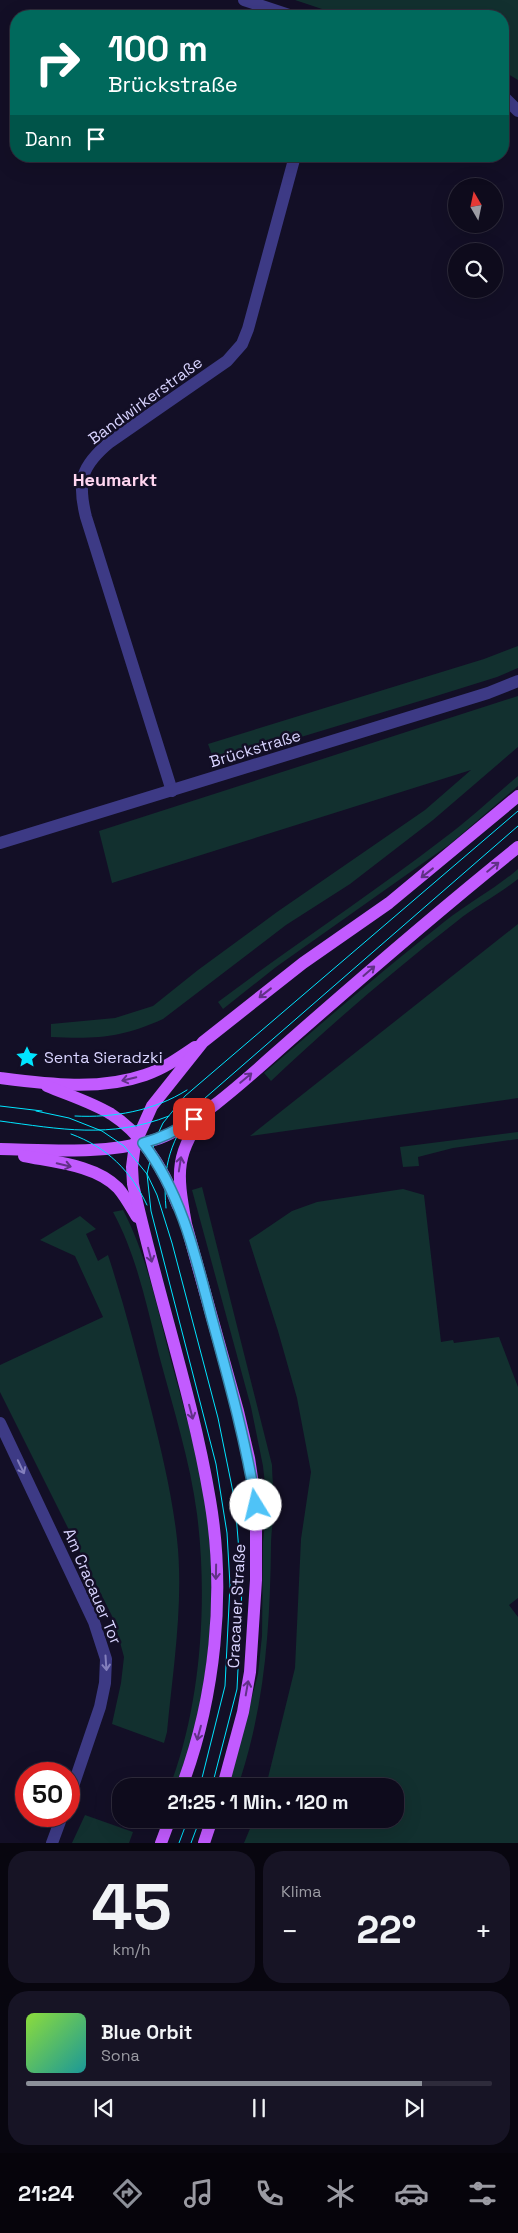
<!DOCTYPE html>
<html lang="de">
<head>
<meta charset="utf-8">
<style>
	body { margin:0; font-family:"Space Grotesk",sans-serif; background:#171425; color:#f1f3f6; height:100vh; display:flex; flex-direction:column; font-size:19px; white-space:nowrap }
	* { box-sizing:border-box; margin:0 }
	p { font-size:16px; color:#9b9ba3 }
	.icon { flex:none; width:28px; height:28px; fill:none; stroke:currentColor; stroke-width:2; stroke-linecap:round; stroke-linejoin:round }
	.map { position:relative; height:1843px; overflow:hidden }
	.drawer { display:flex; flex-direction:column; gap:8px; padding:8px; background:#08060f; flex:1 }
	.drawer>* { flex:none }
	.hud { position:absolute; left:10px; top:10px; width:499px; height:152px; border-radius:20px; box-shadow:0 5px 20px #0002,0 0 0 1px #2e2b3b; background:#00695c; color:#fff; overflow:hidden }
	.needle { width:32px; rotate:351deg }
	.fabs { position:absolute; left:448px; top:178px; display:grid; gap:10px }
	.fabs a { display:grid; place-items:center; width:55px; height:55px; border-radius:50%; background:#0e0b1c; box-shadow:0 5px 20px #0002,0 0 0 1px #2e2b3b; font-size:25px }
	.speed { position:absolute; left:15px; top:1762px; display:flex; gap:10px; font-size:25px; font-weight:700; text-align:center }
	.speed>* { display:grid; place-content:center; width:65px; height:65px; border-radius:50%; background:#0e0b1c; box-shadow:0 5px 20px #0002,0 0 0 1px #2e2b3b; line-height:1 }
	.speed .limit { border:8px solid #d22; background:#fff; color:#111 }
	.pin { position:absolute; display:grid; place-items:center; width:42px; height:42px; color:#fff; margin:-21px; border-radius:10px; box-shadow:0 2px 8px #0006 }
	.me { position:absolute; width:55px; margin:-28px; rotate:351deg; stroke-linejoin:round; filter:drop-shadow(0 0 4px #0008) }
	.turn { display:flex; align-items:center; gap:18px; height:105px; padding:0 15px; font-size:22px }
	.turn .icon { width:65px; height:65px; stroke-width:2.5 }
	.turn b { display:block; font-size:35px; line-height:42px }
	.then { display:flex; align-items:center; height:48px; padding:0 15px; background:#0003; gap:10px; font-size:19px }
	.big { font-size:38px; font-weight:700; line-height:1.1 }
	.drawer .widget { flex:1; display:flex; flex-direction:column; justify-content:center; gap:8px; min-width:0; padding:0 18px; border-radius:20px; background:#171425 }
	.drawer .dial { align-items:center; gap:0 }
	.dial b { font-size:65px; line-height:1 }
	.song { display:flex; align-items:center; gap:15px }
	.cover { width:60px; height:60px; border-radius:8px; background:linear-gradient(135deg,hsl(90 70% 55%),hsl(180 70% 35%)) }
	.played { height:5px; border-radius:2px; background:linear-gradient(90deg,#8c9099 85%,#2e2b3b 85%) }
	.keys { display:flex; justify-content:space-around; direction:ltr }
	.heat { display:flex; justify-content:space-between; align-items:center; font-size:28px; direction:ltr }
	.drawer .tiles { flex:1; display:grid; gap:8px; grid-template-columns:1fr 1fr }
	.widget:last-child { grid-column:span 2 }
	.trip { position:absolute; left:112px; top:1778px; width:292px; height:50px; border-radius:20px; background:#0e0b1c; box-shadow:0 5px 20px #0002,0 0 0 1px #2e2b3b; font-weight:700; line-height:50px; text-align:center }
	.dock { display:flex; height:80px; justify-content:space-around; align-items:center; background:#06040b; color:#9b9ba3 }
	.dock .icon { width:35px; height:35px }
	.dock .selected { color:#8c9099 }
	.dock b { font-size:22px; color:#f1f3f6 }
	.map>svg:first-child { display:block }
	.green { fill:#12302f }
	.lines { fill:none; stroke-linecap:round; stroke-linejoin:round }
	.minor { stroke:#3d3a85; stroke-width:12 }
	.major { stroke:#c25bff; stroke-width:12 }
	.tram { stroke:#00e5ff; stroke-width:1 }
	.oneway { stroke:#623188 }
	.oneway2 { stroke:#837fbc }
	.route-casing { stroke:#337fa1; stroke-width:12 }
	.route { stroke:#4fc3f7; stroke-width:9 }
	.labels { text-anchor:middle; stroke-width:5; stroke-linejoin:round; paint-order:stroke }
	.street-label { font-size:16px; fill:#d9d4ff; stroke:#130f26 }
	.poi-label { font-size:16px; fill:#d9d4ff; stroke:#130f26; text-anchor:start }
	.neighbourhood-label { font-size:18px; font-weight:bold; fill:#ffd6f0; stroke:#130f26 }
</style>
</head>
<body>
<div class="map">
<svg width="518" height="1843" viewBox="0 0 518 1843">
	<rect width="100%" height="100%" fill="#130f26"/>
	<g class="green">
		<polygon points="295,0 518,0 518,80 503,71 502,16 343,16"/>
		<polygon points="518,646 518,668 497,677 433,697 215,763 208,744 484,659"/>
		<path d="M518,696v51l-85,73 -83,64 -64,41 -123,94c-42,19 -67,20 -112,18v-13l64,-6 38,-12 45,-36 79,-58 148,-102 46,-40 -359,113 -13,-52z"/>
		<path d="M518,776v10l-68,58 -174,123 -53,42 -5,-7c74,-56 151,-106 225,-163 26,-19 50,-42 75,-63z"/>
		<path d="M518,869v10c-20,16 -42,27 -62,43 -64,50 -126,103 -185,159l-7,-8c59,-51 118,-102 180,-151 24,-19 51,-33 74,-53z"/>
		<polygon points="518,924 518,1098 250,1136"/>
		<polygon points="518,1132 518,1139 453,1148 418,1157 419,1166 403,1167 400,1147"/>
		<path d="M202,1187l70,278c0,13 2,26 2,38 0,14 -3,28 -3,42 -1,83 -6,162 -33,241h-9l29,-112 4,-38 1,-94 4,-39 -4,-37 -12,-59 -59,-217z"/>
		<polygon points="403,1189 424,1195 441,1342 453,1340 454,1343 499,1337 518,1387 518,1598 509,1605 518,1617 518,1843 244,1843 254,1819 396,1819 396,1786 266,1786 295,1668 301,1539 311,1472 297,1398 278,1331 249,1240 292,1211 317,1202"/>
		<path d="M123,1210c24,46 34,97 47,147 14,52 30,104 37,158 11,91 1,185 -30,271h-7c31,-81 38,-186 27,-272 -7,-54 -24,-106 -38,-159 -12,-48 -22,-99 -46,-143z"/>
		<path d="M80,1216l16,13 -10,5 12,27 10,-6c16,49 29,99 42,150 11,44 22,89 27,134 7,63 -4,130 -10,193l-3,11 -52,-19 9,-41 3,-26 -10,-37 -114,-228v-27l103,-48 -28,-61 -35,-16z"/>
		<polygon points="85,1815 133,1832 129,1843 72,1843"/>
	</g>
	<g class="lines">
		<g class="minor">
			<polyline points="244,0 292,16"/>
			<polyline points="502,95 518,111"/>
			<path d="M172,791l-86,-274c-9,-36 -5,-51 24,-75l117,-81 15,-17 6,-15 47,-173"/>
			<polyline points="0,843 488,693 518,681"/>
			<polyline points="0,1423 94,1622 106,1659 105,1683 100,1707 69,1798"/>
			<polyline points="52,1843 62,1816"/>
		</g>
		<g class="major">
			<path d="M0,1078c47,6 99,13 145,-3 18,-6 34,-17 50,-28"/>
			<path d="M47,1086c21,9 44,16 64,28 33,21 53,56 67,92"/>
			<path d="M208,1108c-33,47 -32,61 -22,116l52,187 11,47 7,47v75l-6,92 -7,40 -20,74"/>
			<path d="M0,1149c51,1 104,6 154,-9 44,-13 106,-74 142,-105 73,-64 146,-127 222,-188"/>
			<path d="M24,1156c30,6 72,9 94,32 7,8 13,19 19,29"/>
			<path d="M182,1786c33,-88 44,-193 28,-286 -18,-107 -54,-210 -77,-316l-1,-17 3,-23 17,-38 51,-64 100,-79 86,-60 129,-107"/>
			<polyline points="161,1843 170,1819"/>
			<polyline points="204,1843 212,1819"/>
		</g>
		<g class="tram">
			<polyline points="0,1106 42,1111"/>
			<polyline points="36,1111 69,1118 102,1131 124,1146 147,1174 157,1195 172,1243 218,1418 235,1502 242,1588 237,1689 212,1786"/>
			<path d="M75,1116c38,2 79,-5 112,-26"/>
			<path d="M0,1121c60,8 110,18 169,-5"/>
			<path d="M71,1134c36,13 60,37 76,71"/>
			<path d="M166,1208c-4,-43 5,-69 31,-103l321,-279"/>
			<polyline points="200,1786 225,1686 230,1585 227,1533 216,1464 151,1211 147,1174 155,1140 163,1123 185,1096 518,811"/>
			<polyline points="179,1843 188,1819"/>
			<polyline points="191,1843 200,1819"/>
		</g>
	</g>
	<defs><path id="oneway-shaft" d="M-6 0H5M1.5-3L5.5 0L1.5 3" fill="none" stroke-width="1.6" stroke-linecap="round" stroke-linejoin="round" transform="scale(1.25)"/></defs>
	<g class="oneway">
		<use href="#oneway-shaft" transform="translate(493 867) rotate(-39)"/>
		<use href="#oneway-shaft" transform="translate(427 873) rotate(142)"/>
		<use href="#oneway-shaft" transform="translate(369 971) rotate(-41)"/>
		<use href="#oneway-shaft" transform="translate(265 993) rotate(142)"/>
		<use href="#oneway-shaft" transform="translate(246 1078) rotate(-40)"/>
		<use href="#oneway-shaft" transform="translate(129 1079) rotate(166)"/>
		<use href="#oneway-shaft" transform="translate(180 1164) rotate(-81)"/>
		<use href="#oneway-shaft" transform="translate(64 1165) rotate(13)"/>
		<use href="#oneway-shaft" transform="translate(150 1255) rotate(75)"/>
		<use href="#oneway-shaft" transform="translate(191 1412) rotate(75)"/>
		<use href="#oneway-shaft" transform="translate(216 1572) rotate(91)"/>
		<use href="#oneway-shaft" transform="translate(247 1688) rotate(-80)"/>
		<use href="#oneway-shaft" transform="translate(199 1733) rotate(105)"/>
	</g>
	<g class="oneway2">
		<use href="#oneway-shaft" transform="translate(21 1467) rotate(65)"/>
		<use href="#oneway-shaft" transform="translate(106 1663) rotate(86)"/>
	</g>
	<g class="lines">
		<defs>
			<path id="route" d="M194,1119c-16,11 -32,19 -51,24 39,51 53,115 69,176 17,62 34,123 44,186"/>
		</defs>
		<use href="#route" class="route-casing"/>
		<use href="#route" class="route"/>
	</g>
	<defs>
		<symbol id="sight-bare" viewBox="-9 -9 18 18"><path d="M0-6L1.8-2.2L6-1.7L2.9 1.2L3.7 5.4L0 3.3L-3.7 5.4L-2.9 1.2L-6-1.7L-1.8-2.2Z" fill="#00e5ff" stroke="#130f26" stroke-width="2.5" paint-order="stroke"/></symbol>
	</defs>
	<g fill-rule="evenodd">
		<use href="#sight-bare" x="11" y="1041" width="32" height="32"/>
	</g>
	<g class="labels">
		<g class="street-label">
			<text transform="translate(145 400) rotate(-36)" y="6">Bandwirkerstraße</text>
			<text transform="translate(255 748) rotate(-17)" y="6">Brückstraße</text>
			<text transform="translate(93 1586) rotate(67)" y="6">Am Cracauer Tor</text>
			<text transform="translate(236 1606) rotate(-87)" y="6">Cracauer Straße</text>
		</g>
		<g class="poi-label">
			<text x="44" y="1063">Senta Sieradzki</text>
		</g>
		<g class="neighbourhood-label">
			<text x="115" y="486">Heumarkt</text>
		</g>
	</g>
</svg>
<div class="fabs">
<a><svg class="needle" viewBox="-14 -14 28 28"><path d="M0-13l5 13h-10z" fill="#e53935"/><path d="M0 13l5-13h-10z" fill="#9b9ba3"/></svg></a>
<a><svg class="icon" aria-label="search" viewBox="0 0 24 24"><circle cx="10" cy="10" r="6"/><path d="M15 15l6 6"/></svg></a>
</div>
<div class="speed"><div class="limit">50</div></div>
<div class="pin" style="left:194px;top:1119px;background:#d93025"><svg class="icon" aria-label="arrive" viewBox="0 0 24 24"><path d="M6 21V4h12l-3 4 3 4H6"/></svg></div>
<svg class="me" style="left:256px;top:1505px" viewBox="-20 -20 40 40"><circle r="19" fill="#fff"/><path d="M0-13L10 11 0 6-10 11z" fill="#4fc3f7"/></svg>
<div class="trip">21:25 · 1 Min. · 120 m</div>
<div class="hud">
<div class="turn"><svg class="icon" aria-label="right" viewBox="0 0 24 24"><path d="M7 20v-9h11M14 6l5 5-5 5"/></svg><div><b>100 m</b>Brückstraße</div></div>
<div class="then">Dann<svg class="icon" aria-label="arrive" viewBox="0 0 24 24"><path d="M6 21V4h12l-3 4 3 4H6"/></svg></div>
</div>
</div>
<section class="drawer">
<div class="tiles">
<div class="widget dial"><b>45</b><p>km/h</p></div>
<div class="widget"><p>Klima</p>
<div class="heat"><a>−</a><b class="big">22°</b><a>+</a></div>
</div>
<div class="widget">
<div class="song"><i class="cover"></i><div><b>Blue Orbit</b><p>Sona</p></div></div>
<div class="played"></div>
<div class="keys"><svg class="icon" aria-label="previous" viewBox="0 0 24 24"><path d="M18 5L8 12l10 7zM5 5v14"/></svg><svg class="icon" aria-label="pause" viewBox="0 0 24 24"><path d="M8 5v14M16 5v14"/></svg><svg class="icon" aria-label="next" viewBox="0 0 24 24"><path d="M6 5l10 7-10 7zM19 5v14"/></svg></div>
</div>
</div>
</section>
<nav class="dock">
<b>21:24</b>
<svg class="icon selected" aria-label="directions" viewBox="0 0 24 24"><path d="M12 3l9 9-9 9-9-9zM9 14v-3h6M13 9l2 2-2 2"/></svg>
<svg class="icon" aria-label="music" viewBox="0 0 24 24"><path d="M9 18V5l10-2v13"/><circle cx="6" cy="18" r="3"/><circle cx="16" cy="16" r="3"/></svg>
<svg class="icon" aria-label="phone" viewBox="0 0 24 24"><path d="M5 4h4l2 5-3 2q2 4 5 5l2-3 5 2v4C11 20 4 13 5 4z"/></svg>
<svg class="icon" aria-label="climate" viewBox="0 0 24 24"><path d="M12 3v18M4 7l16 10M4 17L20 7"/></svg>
<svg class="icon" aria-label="car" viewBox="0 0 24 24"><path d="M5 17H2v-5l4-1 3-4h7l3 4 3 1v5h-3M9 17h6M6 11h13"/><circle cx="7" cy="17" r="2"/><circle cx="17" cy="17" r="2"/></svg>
<svg class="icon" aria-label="filters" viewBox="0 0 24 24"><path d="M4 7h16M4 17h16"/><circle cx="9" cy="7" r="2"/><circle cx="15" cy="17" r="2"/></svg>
</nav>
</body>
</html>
